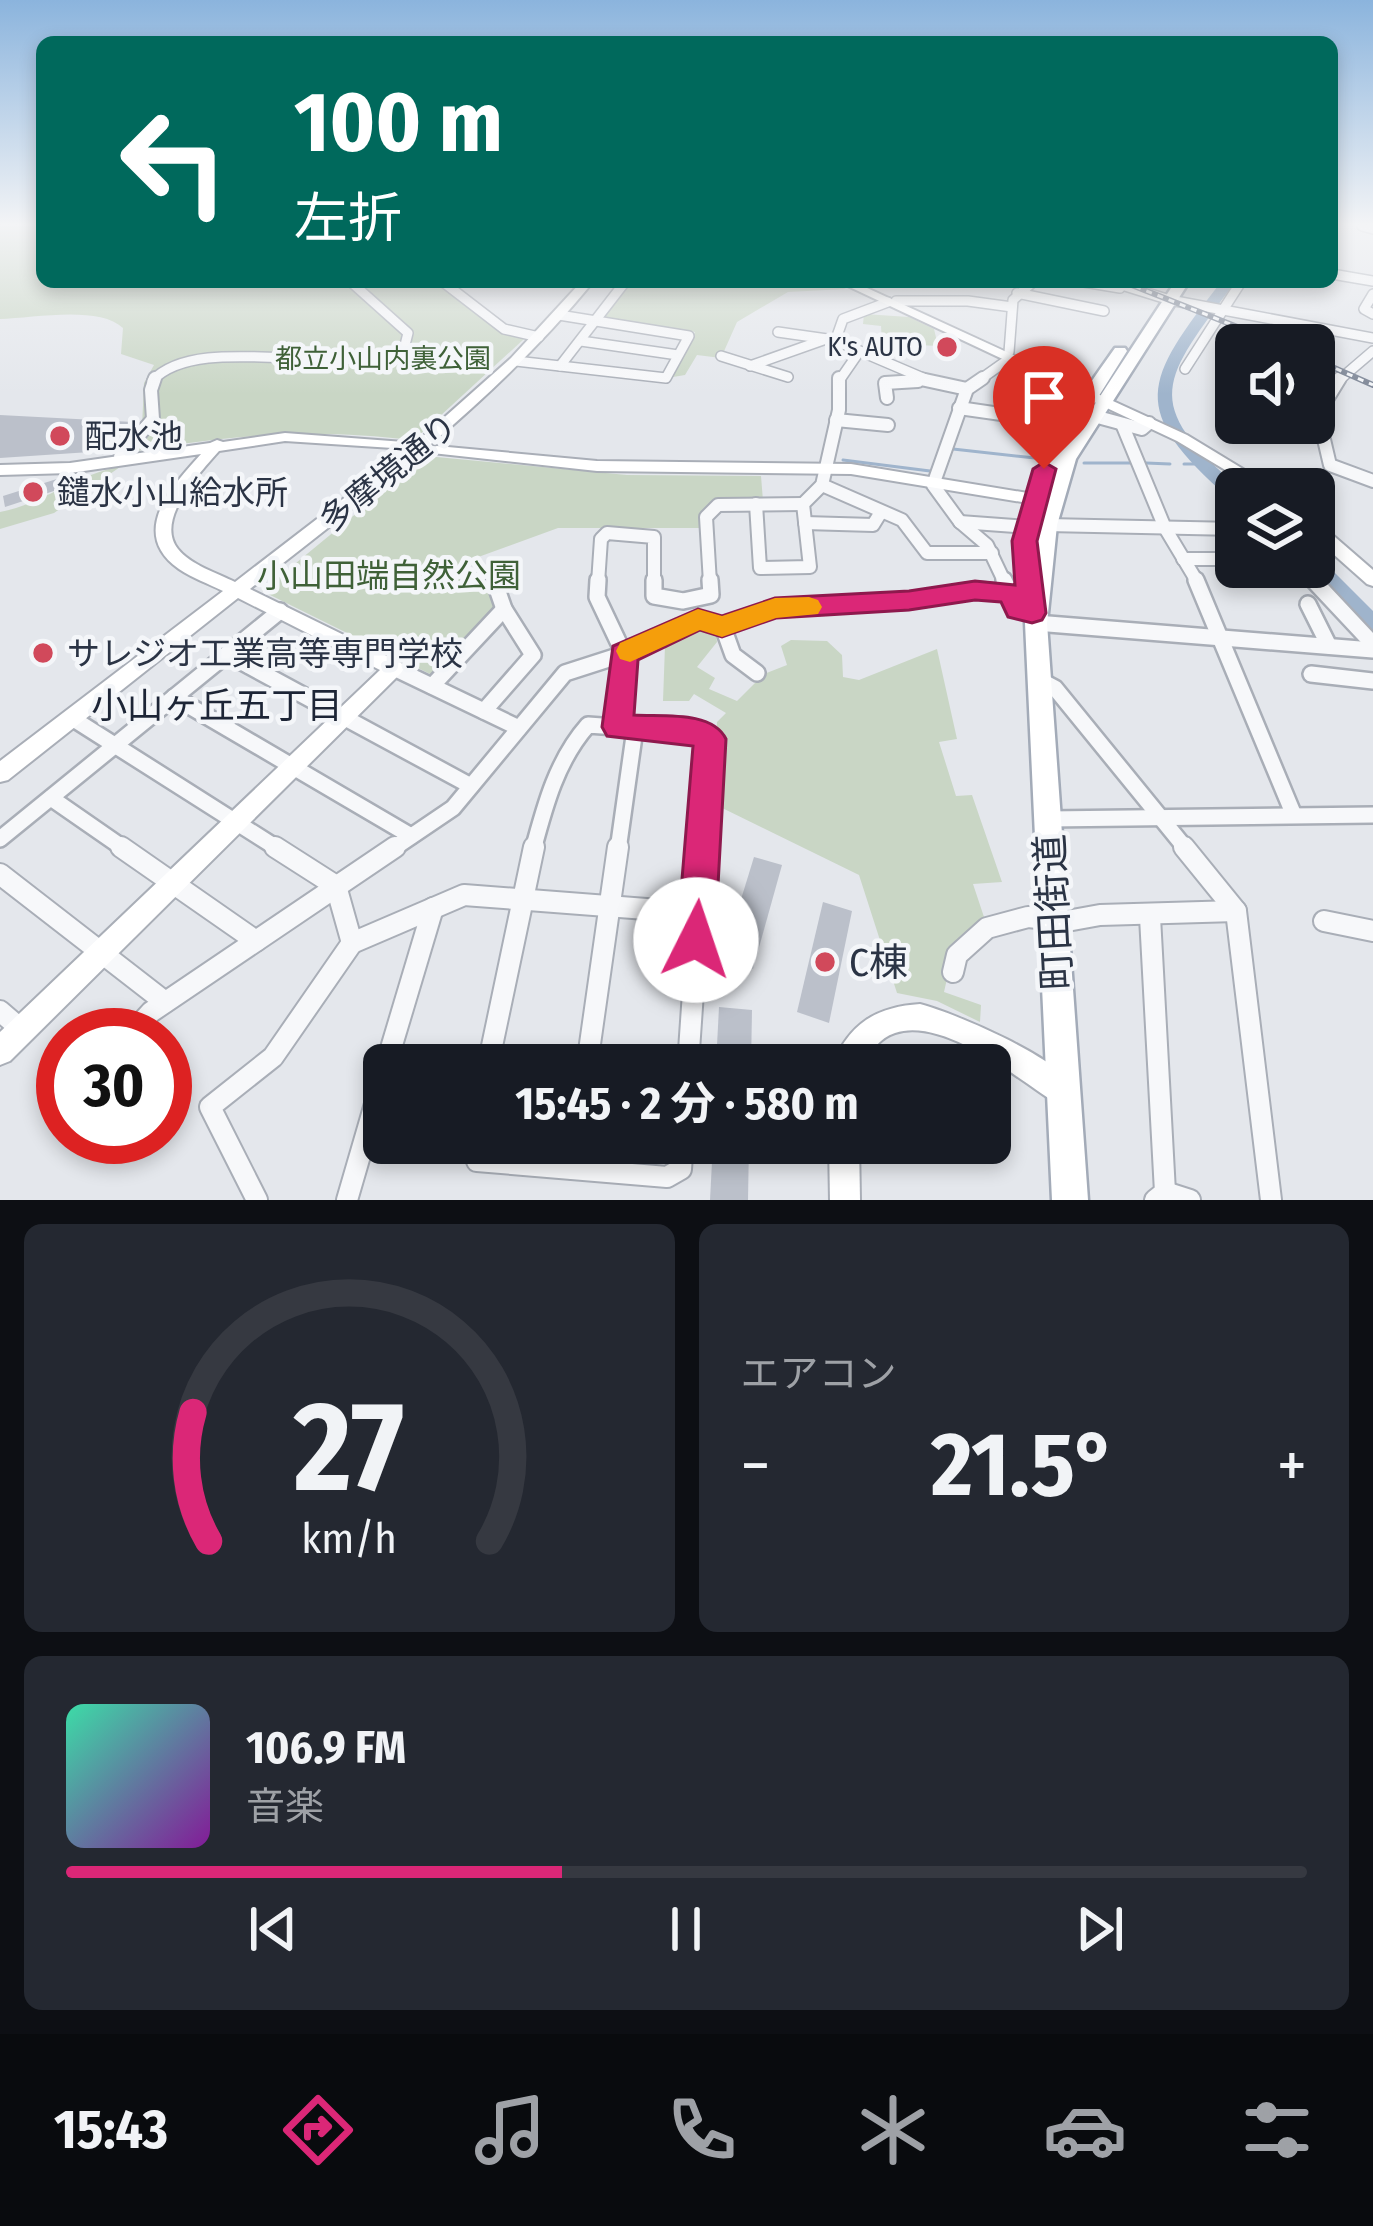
<!DOCTYPE html>
<html lang="ja">
<head>
<meta charset="utf-8">
<style>
	body { margin:0; font-family:"Fira Sans Condensed","Noto Sans JP",sans-serif; background:#242831; color:#f1f3f6; height:100vh; display:flex; flex-direction:column; font-size:45px; white-space:nowrap }
	* { box-sizing:border-box; margin:0 }
	p { font-size:39px; color:#9ea1a6 }
	.icon { flex:none; width:66px; height:66px; fill:none; stroke:currentColor; stroke-width:2; stroke-linecap:round; stroke-linejoin:round }
	.map { position:relative; height:1200px; overflow:hidden }
	.drawer { display:flex; flex-direction:column; gap:24px; padding:24px; background:#0d0f14; flex:1 }
	.drawer>* { flex:none }
	.banner { position:absolute; left:36px; top:36px; width:1302px; height:252px; border-radius:18px; box-shadow:0 6px 18px #0003; background:#00695c; color:#fff; overflow:hidden }
	.tools { position:absolute; left:1215px; top:324px; display:grid; gap:24px }
	.tools a { display:grid; place-items:center; width:120px; height:120px; border-radius:18px; background:#171b24; box-shadow:0 6px 18px #0003; font-size:60px }
	.speed { position:absolute; left:36px; top:1008px; display:flex; gap:24px; font-size:60px; font-weight:700; text-align:center }
	.speed>* { display:grid; place-content:center; width:156px; height:156px; border-radius:50%; background:#171b24; box-shadow:0 6px 18px #0003; line-height:1 }
	.speed .limit { border:18px solid #d22; background:#fff; color:#111 }
	.pin { position:absolute; display:grid; place-items:center; width:102px; height:102px; color:#fff; margin:-123px -51px; border-radius:50% 50% 50% 0; rotate:-45deg; box-shadow:0 0 12px #0007 }
	.pin .icon { rotate:45deg }
	.me { position:absolute; width:132px; margin:-66px; rotate:4deg; stroke-linejoin:round; filter:drop-shadow(0 0 9px #0008) }
	.turn { display:flex; align-items:center; gap:42px; height:252px; padding:0 60px; font-size:54px }
	.turn .icon { width:156px; height:156px; stroke-width:2.5 }
	.turn b { display:block; font-size:84px; line-height:102px }
	.big { font-size:90px; font-weight:700; line-height:1.1 }
	.drawer .card { flex:1; display:flex; flex-direction:column; justify-content:center; gap:18px; min-width:0; padding:0 42px; border-radius:18px; background:#242831 }
	.drawer .dial { align-items:center; gap:0 }
	.dial svg { height:312px; overflow:visible; fill:none; stroke:#363941; stroke-width:7; stroke-linecap:round; text-anchor:middle }
	.dial text { fill:#f1f3f6; stroke:none }
	.song { display:flex; align-items:center; gap:36px }
	.cover { width:144px; height:144px; border-radius:18px; background:linear-gradient(135deg,hsl(160 70% 55%),hsl(290 70% 35%)) }
	.played { height:12px; border-radius:6px; background:linear-gradient(90deg,#db2777 40%,#363941 40%) }
	.keys { display:flex; justify-content:space-around; direction:ltr }
	.heat { display:flex; justify-content:space-between; align-items:center; font-size:66px; direction:ltr }
	.drawer .tiles { flex:1; display:grid; gap:24px; grid-template-columns:1fr 1fr }
	.card:last-child { grid-column:span 2 }
	.trip { position:absolute; left:363px; top:1044px; width:648px; height:120px; border-radius:18px; background:#171b24; box-shadow:0 6px 18px #0003; font-weight:700; line-height:120px; text-align:center }
	.tabs { display:flex; height:192px; justify-content:space-around; align-items:center; background:#090b0e; color:#9ea1a6 }
	.tabs .icon { width:84px; height:84px }
	.tabs .current { color:#db2777 }
	.tabs b { font-size:54px; color:#f1f3f6 }
	.map>svg:first-child { display:block }
	.green { fill:#c9d6c5 }
	.lines { fill:none; stroke-linecap:round; stroke-linejoin:round }
	.stream { stroke:#9fb4cc; stroke-width:3 }
	.river { fill:#9fb4cc; fill-rule:evenodd }
	.building { fill:#bbc0ca }
	.street-far3-casing { stroke:#a9aeb7; stroke-width:12 }
	.street-far2-casing { stroke:#a9aeb7; stroke-width:16 }
	.street-far1-casing { stroke:#a9aeb7; stroke-width:20 }
	.street-casing { stroke:#a9aeb7; stroke-width:24 }
	.secondary-casing { stroke:#a9aeb7; stroke-width:4 }
	.primary-casing { stroke:#a3abb8; stroke-width:5 }
	.street-far3 { stroke:#f7f8fa; stroke-width:9 }
	.street-far2 { stroke:#f7f8fa; stroke-width:12 }
	.street-far1 { stroke:#f7f8fa; stroke-width:15 }
	.street { stroke:#f7f8fa; stroke-width:20 }
	.secondary { fill:#fff; fill-rule:evenodd }
	.primary { fill:#fff; fill-rule:evenodd }
	.rail-casing { stroke:#7d8696; stroke-width:6 }
	.rail { stroke:#f4f6f9; stroke-width:3; stroke-dasharray:6; stroke-linecap:butt }
	.route { fill:#db2777; stroke:#8e194d; stroke-width:3 }
	.slow { fill:#f59e0b }
	.poi-dot { fill:#d1495b; stroke:#f4f6f9; stroke-width:4.5 }
	.labels { text-anchor:middle; stroke-width:9; stroke-linejoin:round; paint-order:stroke }
	.far-poi-label { font-size:27px; fill:#2b3445; stroke:#f4f6f9; text-anchor:end }
	.far-park-label { font-size:27px; fill:#3f6138; stroke:#f4f6f9 }
	.poi-label { font-size:33px; fill:#2b3445; stroke:#f4f6f9; text-anchor:start }
	.street-label { font-size:33px; fill:#2b3445; stroke:#f4f6f9 }
	.park-label { font-size:33px; fill:#3f6138; stroke:#f4f6f9 }
	.neighbourhood-label { font-size:36px; fill:#1d2536; stroke:#f4f6f9 }
	.near-street-label { font-size:39px; fill:#2b3445; stroke:#f4f6f9 }
	.near-poi-label { font-size:39px; fill:#2b3445; stroke:#f4f6f9; text-anchor:start }
</style>
</head>
<body>
<div class="map">
<svg width="1373" height="1200" viewBox="0 0 1373 1200">
	<rect width="100%" height="100%" fill="#e4e7ec"/>
	<g class="green">
		<path d="M0,226h42v56h395l59,46 28,11 -110,101c-112,-13 -192,-4 -301,15l29,-28 2,-44 10,-18 -33,-11 2,-26c-24,-23 -90,-10 -123,-9z"/>
		<polygon points="628,282 831,282 846,289 788,292 737,322 721,358 697,355 685,375 673,377 695,332 604,319"/>
		<polygon points="864,314 909,317 934,329 938,346 882,343 881,326 863,324"/>
		<polygon points="426,456 627,475 761,476 763,501 718,500 700,516 700,528 558,528 459,564 460,581 487,578 497,608 438,673 430,674 262,591"/>
		<path d="M120,467l-66,46 -54,16v-17c43,-8 78,-39 120,-45z"/>
		<polygon points="698,626 715,630 717,642 697,667 715,678 709,689 737,701 764,674 787,665 781,646 791,640 827,641 842,655 843,677 859,680 937,649 957,739 939,742 956,796 972,795 1002,882 973,884 986,923 954,948 944,992 981,1005 980,1022 937,1001 897,993 859,875 712,803 717,722 726,713 694,694 689,701 663,701 665,646"/>
	</g>
	<g class="lines">
		<g class="stream">
			<polyline points="953,449 1035,458"/>
			<polyline points="843,460 930,471"/>
			<polyline points="1084,463 1130,463"/>
			<polyline points="1146,463 1170,464"/>
			<polyline points="1184,464 1198,464"/>
			<polyline points="946,466 950,455"/>
		</g>
		<g class="river">
			<path d="M1221,282h14c-72,98 -97,120 6,207h-5v11l-7,-2c-101,-89 -86,-116 -8,-216z"/>
			<polygon points="1314,557 1321,559 1373,611 1373,632 1365,630 1307,569 1314,567"/>
		</g>
	</g>
	<g class="building">
		<polygon points="0,415 133,422 105,451 0,458"/>
		<polygon points="60,478 63,488 5,507 3,496"/>
		<polygon points="754,857 782,865 753,969 723,958"/>
		<polygon points="823,902 852,911 829,1023 797,1012"/>
		<polygon points="719,1007 752,1010 751,1065 716,1065"/>
		<polygon points="713,1143 749,1143 748,1200 710,1200"/>
	</g>
	<g class="lines">
		<defs>
			<g id="street-far3">
				<polyline points="1362,226 1373,229"/>
				<polyline points="1332,274 1373,281"/>
				<polyline points="443,282 504,329 539,337"/>
				<polyline points="1084,282 1120,288"/>
				<polyline points="1112,282 1170,300 1373,338"/>
				<polyline points="1017,293 1104,311"/>
				<polyline points="1373,294 1364,309 1373,314"/>
				<polyline points="896,301 968,301 1012,307"/>
				<polyline points="888,302 843,319 837,336 841,343 930,381"/>
				<polyline points="778,332 827,339"/>
				<polyline points="581,341 678,355"/>
				<polyline points="1009,352 1013,300 1033,282"/>
				<polyline points="721,356 788,377"/>
				<polyline points="516,361 666,378 689,336 559,315"/>
				<polyline points="560,366 625,282"/>
				<polyline points="750,366 826,339"/>
				<polyline points="1185,369 1241,282"/>
				<path d="M152,381c46,-50 181,-3 252,-32l4,-16 -57,-51"/>
				<polyline points="839,381 859,352"/>
				<polyline points="978,381 1009,359"/>
				<polyline points="1338,381 1373,351"/>
			</g>
			<g id="street-far2">
				<polyline points="916,378 967,389"/>
				<polyline points="983,378 967,389 933,485 960,522 987,545 1005,583"/>
				<polyline points="1340,378 1318,414 1330,465 1373,481"/>
				<polyline points="887,398 885,383 918,381"/>
				<polyline points="959,408 1070,424"/>
				<polyline points="1094,416 1142,429 1149,423"/>
				<polyline points="836,420 888,425"/>
				<polyline points="1122,424 1165,528 1198,583"/>
				<polyline points="120,457 153,419 151,390 155,378"/>
				<polyline points="822,485 902,520 927,553 992,553"/>
				<polyline points="756,504 760,568 810,567 803,504 822,485 839,410 839,378"/>
				<polyline points="960,522 1027,527"/>
				<polyline points="805,523 873,525 881,512"/>
				<polyline points="1047,525 1236,529"/>
				<polyline points="1183,559 1236,559"/>
				<polyline points="1300,567 1316,583"/>
				<polyline points="494,579 495,583"/>
				<polyline points="598,583 601,539 607,533 654,537 654,583"/>
				<polyline points="710,583 706,517 718,505 803,504"/>
			</g>
			<g id="street-far1">
				<polyline points="598,580 597,597 624,654 618,727"/>
				<polyline points="654,580 654,596 683,601 711,595 710,580"/>
				<polyline points="1004,580 1018,610 1032,613"/>
				<polyline points="1196,580 1293,813"/>
				<polyline points="1313,580 1373,644"/>
				<polyline points="1308,604 1329,646"/>
				<polyline points="1036,623 1373,650"/>
				<polyline points="723,627 733,655 757,673"/>
				<polyline points="227,654 471,786"/>
				<polyline points="394,668 519,728"/>
				<polyline points="1311,674 1373,681"/>
				<polyline points="1040,680 1055,688 1187,850"/>
				<polyline points="432,686 504,609"/>
				<polyline points="174,697 411,836"/>
				<polyline points="484,711 533,655 504,609 494,580"/>
				<polyline points="72,718 280,850"/>
				<polyline points="51,798 126,850"/>
				<polyline points="1048,819 1373,815"/>
				<polyline points="0,839 280,611"/>
				<polyline points="391,850 453,808 565,673 624,654 698,620 723,627 775,608 909,601 975,590 1011,593"/>
				<path d="M533,850c12,-45 24,-90 55,-125l112,8 10,5 -8,112"/>
				<polyline points="618,850 635,729"/>
			</g>
			<g id="street">
				<polyline points="121,847 256,941"/>
				<polyline points="1184,847 1236,911 1271,1200"/>
				<polyline points="0,874 165,1002"/>
				<polyline points="1150,917 1165,1192 1155,1200"/>
				<polyline points="1324,921 1373,931"/>
				<polyline points="352,943 464,895 698,913"/>
				<polyline points="953,972 957,955 987,928 1028,917 1067,921 1100,915 1236,911"/>
				<polyline points="0,1011 22,1030"/>
				<polyline points="130,1035 151,1012 395,847"/>
				<polyline points="386,1065 433,908"/>
				<polyline points="488,1065 534,847"/>
				<polyline points="587,1065 618,847"/>
				<polyline points="688,1065 703,847"/>
				<polyline points="471,1143 477,1161 667,1177 681,1169 683,1143"/>
				<polyline points="573,1169 576,1143"/>
				<polyline points="1165,1192 1190,1200"/>
				<polyline points="257,1200 210,1107 273,1057 352,943 336,886 275,847"/>
				<polyline points="347,1200 384,1073"/>
			</g>
			<g id="secondary">
				<path d="M581,282h12c-98,120 -222,212 -343,307l151,74 3,5 -3,5 -391,388 -10,4v-33l380,-362 -142,-72 -230,182 -8,2v-21l223,-170c-14,-7 -31,-13 -44,-22 -51,-36 -7,-83 22,-115l-131,19 -70,2v-10l70,-2 140,-20 7,-3 6,2 62,-9 119,9 5,1 2,4 100,-89zM285,441l123,8 -173,133c-18,-9 -44,-17 -57,-33 -24,-30 23,-77 41,-98z"/>
				<polygon points="839,282 854,282 1187,435 1276,489 1257,489 1177,441"/>
				<polygon points="437,446 597,461 851,464 1052,497 1060,502 1052,507 851,474 597,471 432,453 432,447"/>
				<polygon points="1314,523 1320,524 1373,570 1373,586 1367,584 1314,537"/>
				<path d="M920,1004c35,9 145,56 158,88l-4,10 -10,4 -10,-4c-38,-25 -111,-85 -159,-69 -16,5 -24,19 -33,32h-30c18,-42 44,-58 88,-61z"/>
				<polygon points="829,1143 859,1143 860,1200 830,1200"/>
			</g>
			<path id="primary" d="M1175,282h14l-113,177 -19,66 -10,98 41,577h-36l-27,-577 2,-16 -9,-7c-7,-109 37,-167 97,-252h10l2,3 -57,91z"/>
		</defs>
		<use href="#street-far3" class="street-far3-casing"/>
		<use href="#street-far2" class="street-far2-casing"/>
		<use href="#street-far1" class="street-far1-casing"/>
		<use href="#street" class="street-casing"/>
		<use href="#secondary" class="secondary-casing"/>
		<use href="#primary" class="primary-casing"/>
		<use href="#street-far3" class="street-far3"/>
		<use href="#street-far2" class="street-far2"/>
		<use href="#street-far1" class="street-far1"/>
		<use href="#street" class="street"/>
		<use href="#secondary" class="secondary"/>
		<use href="#primary" class="primary"/>
		<defs>
			<g id="rail">
				<polyline points="1124,282 1283,345"/>
				<polyline points="1314,359 1373,385"/>
			</g>
		</defs>
		<use href="#rail" class="rail-casing"/>
		<use href="#rail" class="rail"/>
	</g>
	<linearGradient id="sky" x2="0" y2="1"><stop stop-color="#8bb4dd"/><stop offset="0.57" stop-color="#f3f4f6"/><stop offset="1" stop-color="#f3f4f6" stop-opacity="0"/></linearGradient>
	<rect width="1373" height="394" fill="url(#sky)"/>
	<path class="route" d="M1044,462l12,7 -19,72 9,72 -4,7 -10,3 -24,-6 -7,-15 -26,-2 -66,10 -133,8 -54,19 -22,-7 -62,30 -4,55c27,2 78,-5 92,24l-11,201 -5,14 -14,6 -13,-6 -6,-14 16,-194 -86,-10 -5,-9 11,-81 85,-37 24,7 53,-18 134,-7 66,-10 40,4 -3,-44 21,-72z"/>
	<polygon class="slow" points="809,597 818,600 822,607 818,614 776,618 722,637 700,630 630,662 620,659 616,651 620,643 698,609 722,616 775,598"/>
	<g class="poi-dot">
		<circle cx="947" cy="347" r="12"/>
		<circle cx="60" cy="436" r="12"/>
		<circle cx="33" cy="492" r="12"/>
		<circle cx="43" cy="653" r="12"/>
		<circle cx="825" cy="962" r="12"/>
	</g>
	<g class="labels">
		<g class="far-poi-label">
			<text x="923" y="356">K's AUTO</text>
		</g>
		<g class="far-park-label">
			<text x="383" y="368">都立小山内裏公園</text>
		</g>
		<g class="poi-label">
			<text x="84" y="448">配水池</text>
			<text x="57" y="504">鑓水小山給水所</text>
			<text x="67" y="665">サレジオ工業高等専門学校</text>
		</g>
		<g class="street-label">
			<text transform="translate(388 472) rotate(-39)" y="12">多摩境通り</text>
		</g>
		<g class="park-label">
			<text x="389" y="587">小山田端自然公園</text>
		</g>
		<g class="neighbourhood-label">
			<text x="217" y="718">小山ヶ丘五丁目</text>
		</g>
		<g class="near-street-label">
			<text transform="translate(1053 912) rotate(-93)" y="14">町田街道</text>
		</g>
		<g class="near-poi-label">
			<text x="849" y="976">C棟</text>
		</g>
	</g>
</svg>
<div class="tools">
<a><svg class="icon" aria-label="sound" viewBox="0 0 24 24"><path d="M4 9h4l5-4v14l-5-4H4zM17 9q2 3 0 6"/></svg></a>
<a><svg class="icon" aria-label="layers" viewBox="0 0 24 24"><path d="M12 4l9 5-9 5-9-5zM3 14l9 5 9-5"/></svg></a>
</div>
<div class="speed"><div class="limit">30</div></div>
<div class="pin" style="left:1044px;top:469px;background:#d93025"><svg class="icon" aria-label="arrive" viewBox="0 0 24 24"><path d="M6 21V4h12l-3 4 3 4H6"/></svg></div>
<svg class="me" style="left:696px;top:940px" viewBox="-20 -20 40 40"><circle r="19" fill="#fff"/><path d="M0-13L10 11 0 6-10 11z" fill="#db2777"/></svg>
<div class="trip">15:45 · 2 分 · 580 m</div>
<div class="banner">
<div class="turn"><svg class="icon" aria-label="left" viewBox="0 0 24 24"><path d="M17 20v-9H6M10 6l-5 5 5 5"/></svg><div><b>100 m</b>左折</div></div>
</div>
</div>
<section class="drawer">
<div class="tiles">
<div class="card dial"><svg viewBox="0 0 100 80">
<path d="M14 69A42 42 0 1 1 86 69"/>
<path d="M14 69A42 42 0 0 1 10 36" stroke="#db2777"/>
<text x="50" y="56" font-size="32" font-weight="700">27</text>
<text x="50" y="72" font-size="11">km/h</text>
</svg></div>
<div class="card"><p>エアコン</p>
<div class="heat"><a>−</a><b class="big">21.5°</b><a>+</a></div>
</div>
<div class="card">
<div class="song"><i class="cover"></i><div><b>106.9 FM</b><p>音楽</p></div></div>
<div class="played"></div>
<div class="keys"><svg class="icon" aria-label="previous" viewBox="0 0 24 24"><path d="M18 5L8 12l10 7zM5 5v14"/></svg><svg class="icon" aria-label="pause" viewBox="0 0 24 24"><path d="M8 5v14M16 5v14"/></svg><svg class="icon" aria-label="next" viewBox="0 0 24 24"><path d="M6 5l10 7-10 7zM19 5v14"/></svg></div>
</div>
</div>
</section>
<nav class="tabs">
<b>15:43</b>
<svg class="icon current" aria-label="directions" viewBox="0 0 24 24"><path d="M12 3l9 9-9 9-9-9zM9 14v-3h6M13 9l2 2-2 2"/></svg>
<svg class="icon" aria-label="music" viewBox="0 0 24 24"><path d="M9 18V5l10-2v13"/><circle cx="6" cy="18" r="3"/><circle cx="16" cy="16" r="3"/></svg>
<svg class="icon" aria-label="phone" viewBox="0 0 24 24"><path d="M5 4h4l2 5-3 2q2 4 5 5l2-3 5 2v4C11 20 4 13 5 4z"/></svg>
<svg class="icon" aria-label="climate" viewBox="0 0 24 24"><path d="M12 3v18M4 7l16 10M4 17L20 7"/></svg>
<svg class="icon" aria-label="car" viewBox="0 0 24 24"><path d="M5 17H2v-5l4-1 3-4h7l3 4 3 1v5h-3M9 17h6M6 11h13"/><circle cx="7" cy="17" r="2"/><circle cx="17" cy="17" r="2"/></svg>
<svg class="icon" aria-label="filters" viewBox="0 0 24 24"><path d="M4 7h16M4 17h16"/><circle cx="9" cy="7" r="2"/><circle cx="15" cy="17" r="2"/></svg>
</nav>
</body>
</html>
